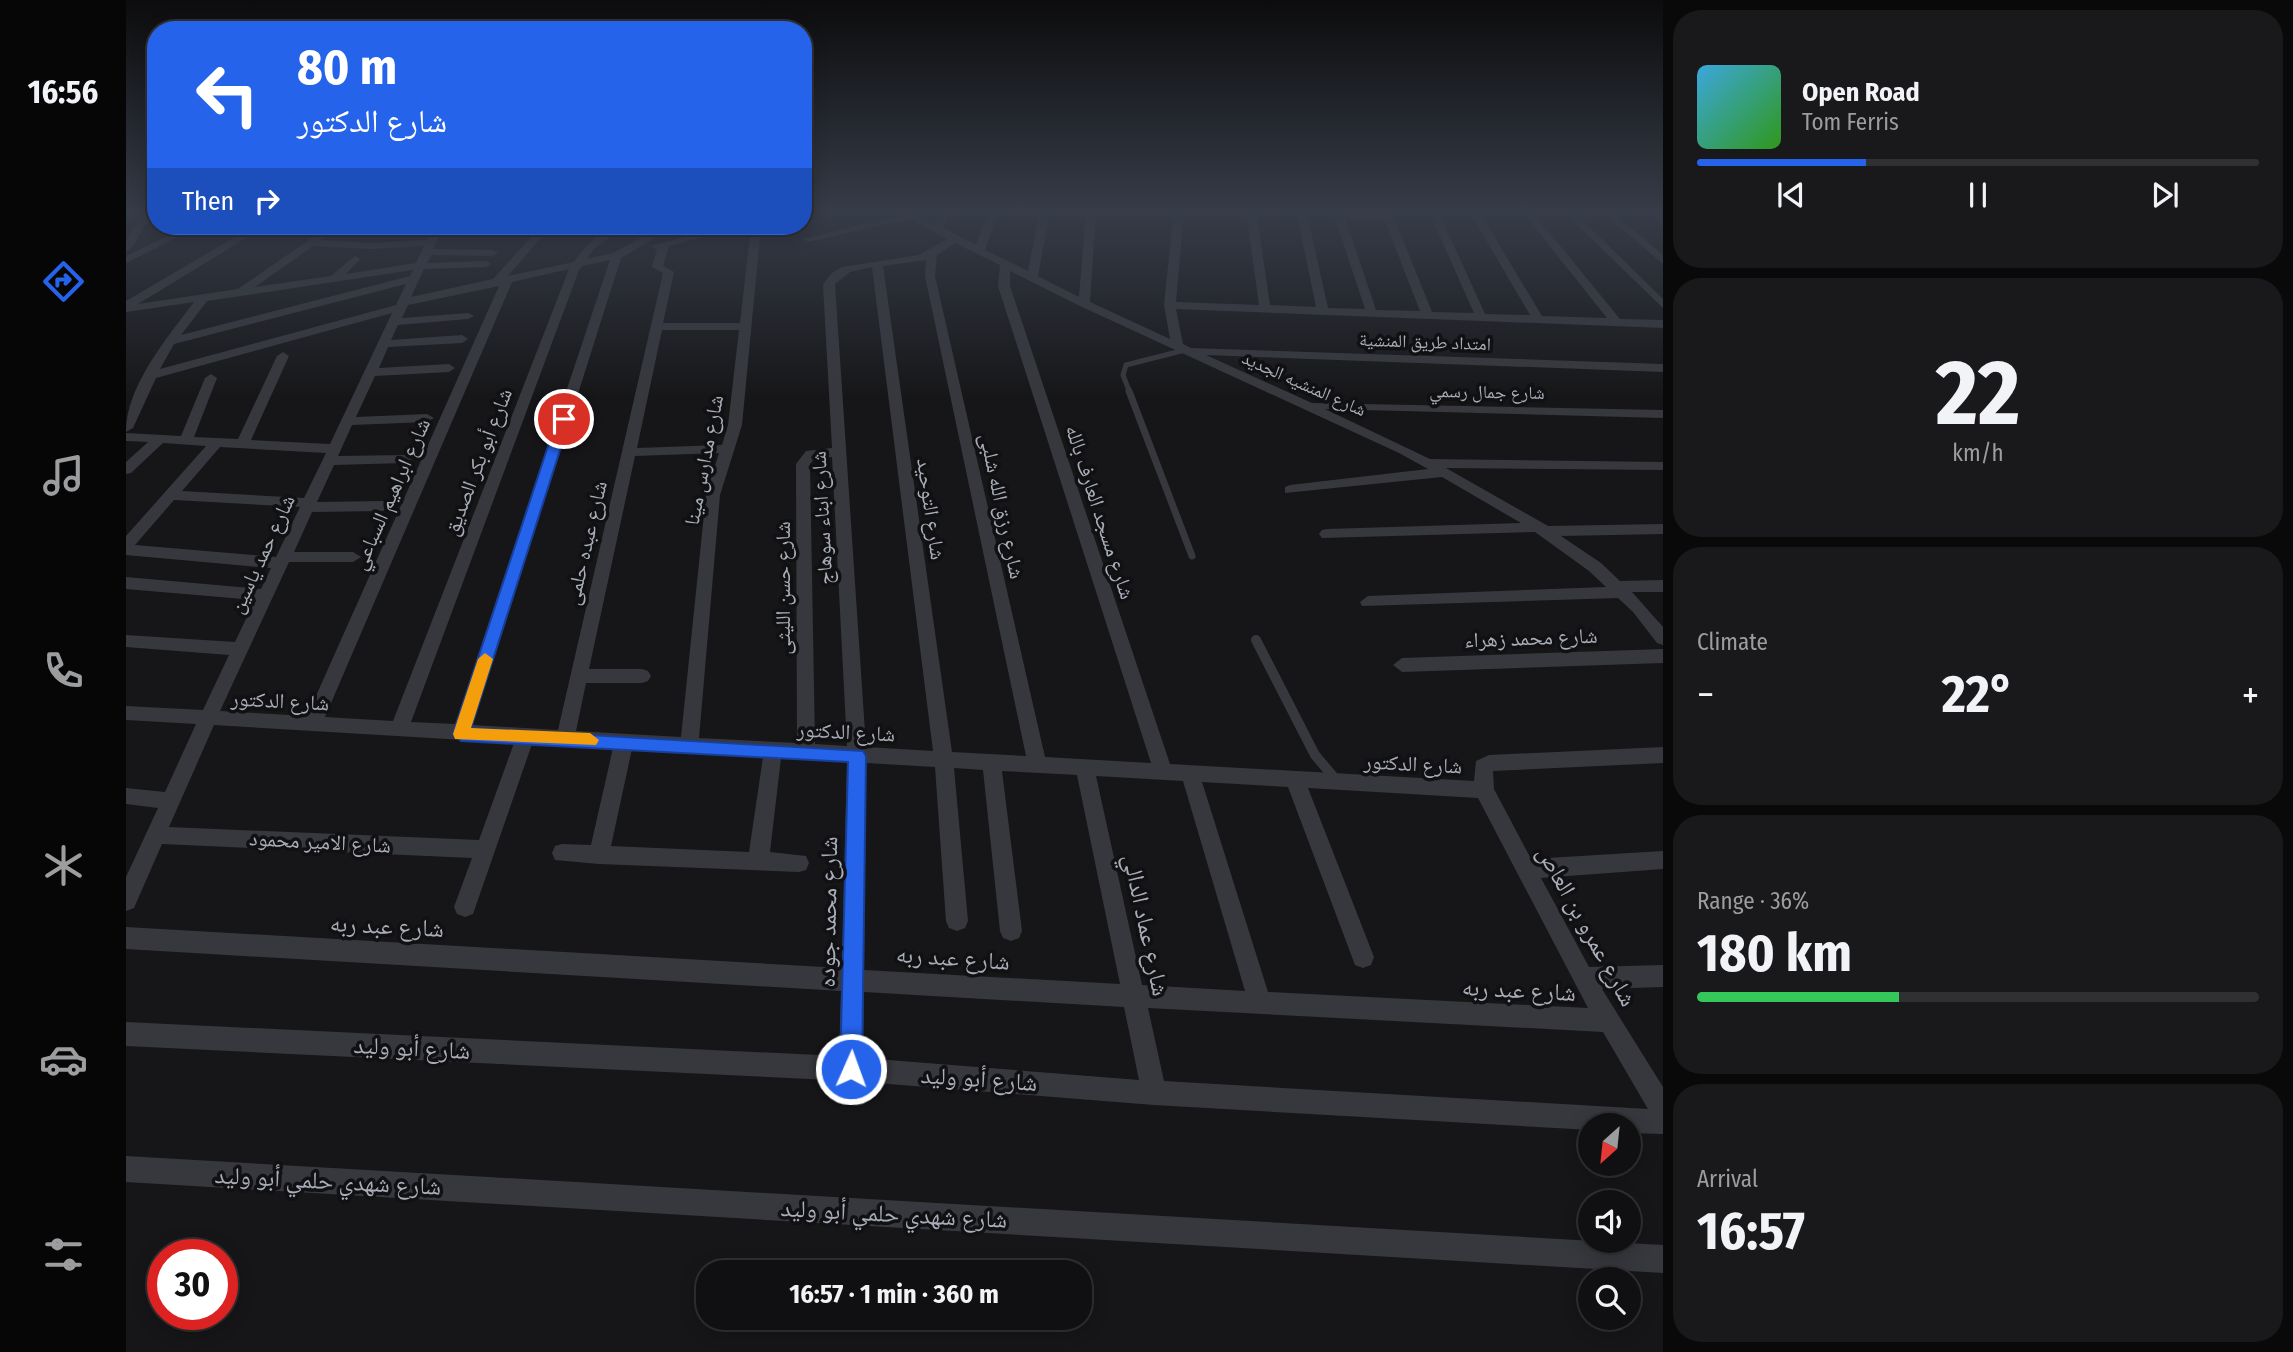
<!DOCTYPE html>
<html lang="en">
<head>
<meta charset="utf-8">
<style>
	body { margin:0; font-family:"Fira Sans Condensed","Noto Naskh Arabic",sans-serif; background:#19191b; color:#f1f3f6; height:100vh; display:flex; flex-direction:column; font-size:26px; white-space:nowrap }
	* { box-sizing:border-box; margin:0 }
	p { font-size:23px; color:#9c9d9f }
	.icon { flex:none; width:38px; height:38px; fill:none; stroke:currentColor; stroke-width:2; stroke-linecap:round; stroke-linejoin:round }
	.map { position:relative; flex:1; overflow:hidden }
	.sheet { display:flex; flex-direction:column; gap:10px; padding:10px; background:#09090a; width:630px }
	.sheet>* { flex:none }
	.guide { position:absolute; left:21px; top:21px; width:665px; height:214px; border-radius:28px; box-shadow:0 4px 18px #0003,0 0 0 2px #303032; background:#2563eb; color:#fff; overflow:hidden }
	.needle { width:46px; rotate:207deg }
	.tools { position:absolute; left:1452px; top:1113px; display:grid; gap:14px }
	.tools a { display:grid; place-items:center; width:63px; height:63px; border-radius:50%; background:#101012; box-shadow:0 4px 18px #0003,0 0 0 2px #303032; font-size:35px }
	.speed { position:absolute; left:21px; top:1239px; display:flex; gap:14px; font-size:35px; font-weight:700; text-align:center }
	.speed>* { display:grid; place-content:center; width:91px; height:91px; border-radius:50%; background:#101012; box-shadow:0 4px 18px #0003,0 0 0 2px #303032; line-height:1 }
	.speed .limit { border:10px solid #d22; background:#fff; color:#111 }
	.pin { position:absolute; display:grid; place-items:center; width:60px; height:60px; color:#fff; margin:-30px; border:4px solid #fff; border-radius:50%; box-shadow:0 2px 7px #0007 }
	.me { position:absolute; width:77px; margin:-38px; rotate:2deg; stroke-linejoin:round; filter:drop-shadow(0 0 5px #0008) }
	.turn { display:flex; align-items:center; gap:24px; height:147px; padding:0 35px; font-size:32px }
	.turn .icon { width:91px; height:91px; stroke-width:2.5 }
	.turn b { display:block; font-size:49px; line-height:60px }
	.then { display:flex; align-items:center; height:66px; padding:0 35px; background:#0003; gap:14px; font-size:26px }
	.big { font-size:52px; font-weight:700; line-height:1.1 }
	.sheet .tile { flex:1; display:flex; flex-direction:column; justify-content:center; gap:10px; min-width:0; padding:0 24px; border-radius:28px; background:#19191b }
	.sheet .dial { align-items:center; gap:0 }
	.dial b { font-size:91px; line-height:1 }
	.song { display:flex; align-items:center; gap:21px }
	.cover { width:84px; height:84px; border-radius:10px; background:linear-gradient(135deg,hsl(200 70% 55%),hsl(110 70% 35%)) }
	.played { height:7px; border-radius:4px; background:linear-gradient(90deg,#2563eb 30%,#303032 30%) }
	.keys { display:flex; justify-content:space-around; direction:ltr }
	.heat { display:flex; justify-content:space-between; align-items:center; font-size:38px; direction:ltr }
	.charge { height:10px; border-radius:5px; background:linear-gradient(90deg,#34c759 36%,#303032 0) }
	.trip { position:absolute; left:570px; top:1260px; width:396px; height:70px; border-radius:28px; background:#101012; box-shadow:0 4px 18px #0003,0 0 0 2px #303032; font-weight:700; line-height:70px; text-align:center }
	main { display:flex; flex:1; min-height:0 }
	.menu { display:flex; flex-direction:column; width:126px; justify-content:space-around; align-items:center; background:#060607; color:#9c9d9f }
	.menu .icon { width:49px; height:49px }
	.menu .active { color:#2563eb }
	.menu b { font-size:32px; color:#f1f3f6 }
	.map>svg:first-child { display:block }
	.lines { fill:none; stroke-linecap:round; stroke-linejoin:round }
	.service-far2 { stroke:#37383d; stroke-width:5 }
	.service-far1 { stroke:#37383d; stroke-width:7 }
	.service { stroke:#37383d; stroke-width:10 }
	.minor { fill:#37383d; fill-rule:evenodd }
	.route { fill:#2563eb; stroke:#184099; stroke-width:2 }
	.slow { fill:#f59e0b }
	.labels { text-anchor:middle; stroke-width:7; stroke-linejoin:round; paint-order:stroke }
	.far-street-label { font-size:18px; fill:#a8adb8; stroke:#111113 }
	.street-label { font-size:21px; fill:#a8adb8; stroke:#111113 }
	.near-street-label { font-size:24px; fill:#a8adb8; stroke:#111113 }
</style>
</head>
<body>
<main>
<nav class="menu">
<b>16:56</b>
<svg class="icon active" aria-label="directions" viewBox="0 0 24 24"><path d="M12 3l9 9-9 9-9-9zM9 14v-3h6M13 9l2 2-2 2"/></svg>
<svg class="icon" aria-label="music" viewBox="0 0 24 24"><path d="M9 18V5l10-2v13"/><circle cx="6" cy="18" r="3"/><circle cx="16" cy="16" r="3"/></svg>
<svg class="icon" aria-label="phone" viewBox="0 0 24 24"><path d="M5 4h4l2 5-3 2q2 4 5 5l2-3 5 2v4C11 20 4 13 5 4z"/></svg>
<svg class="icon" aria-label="climate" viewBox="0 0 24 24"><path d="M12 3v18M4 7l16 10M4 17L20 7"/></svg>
<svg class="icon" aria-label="car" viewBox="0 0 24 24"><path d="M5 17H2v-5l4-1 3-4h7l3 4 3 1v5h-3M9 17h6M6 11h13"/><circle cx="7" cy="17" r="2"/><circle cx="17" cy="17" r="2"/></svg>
<svg class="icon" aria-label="filters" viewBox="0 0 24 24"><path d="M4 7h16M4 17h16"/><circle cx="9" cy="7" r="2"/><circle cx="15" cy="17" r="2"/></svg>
</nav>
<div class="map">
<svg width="1537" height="1352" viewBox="0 0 1537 1352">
	<rect width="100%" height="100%" fill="#161618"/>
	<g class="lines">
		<polyline class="service-far2" points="1004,393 997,375 1000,365 1059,350"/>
		<polyline class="service-far1" points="1003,391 1066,556"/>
		<polyline class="service" points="1130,640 1189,755 1211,781"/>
		<g class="minor">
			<polygon points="18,210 28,210 5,249 0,252 0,240"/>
			<polygon points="677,210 694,210 677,215"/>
			<path d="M768,210h12l29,14 4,-14h10l-6,18 33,17 13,-35h10l-14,40 43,21 12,-61h10l-12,66 41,21 7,-87h10l-6,92 80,37 -6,-34 10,-95h10l-8,92 83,3 -13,-95h10l14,95 46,2 -20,-97h10l22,98 37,1 -31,-94 5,-3 44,3 -2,-5h10l41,102 42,1 -44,-99 -28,-1 -5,-3h78l5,3 62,103 65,2 -86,-108h10l89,109 43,1v8l-487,-19 7,35 8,4 472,16v8l-457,-17 106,48 351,7v8l-338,-9 105,50 233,3v8l-217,-2 102,58 115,-2v10l-102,2 40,27 19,18 43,-1v12h-31l31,35v18l-6,-2 -24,-31 -15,-14 -256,8 -2,-4 8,-6 238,-9 -17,-16 -54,-39 -213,6 -3,-4 3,-4 5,-1 194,-6 -79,-46 -157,16v-6l5,-2 138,-16 -29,-16 -319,-147 -70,-35v15l160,478 304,17 2,-20 13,-6 174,-8v16l-170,8 1,18 37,70 132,-8v18l-122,9 48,89 74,-2v22l-61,2 61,98v47l-34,-1v-8h-38v5l-437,-25 -303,-24 -725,-35v-24l713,34 2,-65 -715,-42v-22l716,41 5,-206 -66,-4 -11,94 36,4 3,7 -3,7 -7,2 -200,-8 -44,-4 -3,-7 3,-7 7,-2 29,1 22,-97 -81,-4 -59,170 -8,3 -8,-3 -3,-7 18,-49 -310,-14 -28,64 -8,3v-34l32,-69 -32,-4v-16l39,4 31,-68 -70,-4v-14l77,4 26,-55 -103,-8v-12l109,7 20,-42 -129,-11v-12l135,12 10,-21 -145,-13v-19l80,-90 -43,-3 -32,30 -5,1v-12l22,-20 -22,-1v-8l55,3 24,-58 6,-4 6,4 -23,59 44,2 39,-83 6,-4 6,4 -38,84 79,4 62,-131 -236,65 -23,50 -7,4c0,-46 41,-94 68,-130l-68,10v-11l128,-75h12l-128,78 100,-15 91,-63h11l-19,14 51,3 55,-3 7,-14 80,3 5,3 -5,3 -73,-3 -8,17 60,1 5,3 -5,3 -62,-1 -4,8 59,-2 5,3 -5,3 -62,2 -13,28 82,-18 48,-53h10l-43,50 66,-14c12,-17 29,-37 50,-36l-30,23 -7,10 26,-6 50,-27h12l-54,32 -148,467 85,5 105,-457 -11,-6 5,-18 -7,-3 78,-20h17l-76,20 -6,20 11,6 -11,51h77l11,-97h10l-19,199 -22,70 -21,243 98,5 -1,-279 10,-13 26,-3 -9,-164 9,-11 10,-6 77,-12 28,-16 -37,-20 -102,23 -5,-3 99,-24zM1314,215l32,1 58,99 -45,-1zM1219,218l40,3 35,90 -44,-1zM829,243l45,22 -2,21 153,477 -106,-6 -110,-481 2,-21zM187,246l59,3 52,-3 -8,17 -70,11 14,-15 -5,-3 -24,20 -76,11zM484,260l-155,464 -44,-2 168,-452 3,-4zM800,260l-1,16 101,480 -74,-4 -69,-486zM746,267l61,484 -67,-4 -31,-463 15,-12zM443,269l-176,452 -68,-4 187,-435zM287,270l-3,6 -229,59 26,-34zM280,284l-10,21 -236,64 14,-25zM373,286l-192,430 -87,-5 69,-149h64l8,-5 -8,-5h-59l18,-40 71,-1 7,-5 -7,-5 -66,1 17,-37 71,-2 7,-4 -7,-4 -67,1 14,-31 75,-3 7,-4 -7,-4 -71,3 19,-41 74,-4 6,-4 -6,-4 -70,4 9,-21 74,-4 6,-4 -6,-4 -71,5 7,-15 70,-6 6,-3 -6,-3 -66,5 6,-13zM536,330h77l-11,95 -6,20 -85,3zM94,447l106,6 -22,45 -122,-7zM593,453l-13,42 -25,242 -105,-6 10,-48h56l6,-2 3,-5 -3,-5 -6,-2h-53l46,-213zM706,457l15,289 -32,-2 -5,-280 5,-6zM48,500l126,7 -24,50 -141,-12zM88,725l300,18 -35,97 -310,-13zM506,749l131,8 -14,95 -138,-6zM740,763l69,4 11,154 3,7 8,3 8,-3 3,-7 -14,-153 29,2 17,161 3,7 8,3 8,-3 3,-7 -20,-160 75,4 43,209 -256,-14zM970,776l87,5 62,210 -103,-6zM1076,782l86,5 64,170 3,8 8,3 8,-3 3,-8 -66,-169 170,10 110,210 -320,-16zM738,992l260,15 15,73 -276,-22zM1022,1008l455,24 45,77 -484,-28z"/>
			<polygon points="1436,210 1446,210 1537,299 1537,308"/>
			<polygon points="1474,210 1484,210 1537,255 1537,264"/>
			<polygon points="1518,210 1529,210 1537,216 1537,224"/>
			<polygon points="62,226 74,226 0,263 0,256"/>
			<polygon points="1537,649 1537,663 1276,672 1267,665 1276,658"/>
			<polygon points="0,1156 1537,1245 1537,1273 0,1182"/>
		</g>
	</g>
	<linearGradient id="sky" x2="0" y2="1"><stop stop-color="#0c0c0d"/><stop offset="0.53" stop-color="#363c48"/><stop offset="1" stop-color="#363c48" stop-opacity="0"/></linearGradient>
	<rect width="1537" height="399" fill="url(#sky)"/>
	<polygon class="route" points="438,416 444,419 345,728 737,751 740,756 736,1069 732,1077 725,1080 717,1077 714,1069 722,762 335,741 327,734 431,419"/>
	<polygon class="slow" points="359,653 367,659 345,728 464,733 473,740 470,745 329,739 327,734 352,659"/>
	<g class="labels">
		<g class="far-street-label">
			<text transform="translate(1299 342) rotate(2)" y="6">امتداد طريق المنشية</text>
			<text transform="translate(1178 384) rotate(24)" y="6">شارع المنشيه الجديد</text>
			<text transform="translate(1361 392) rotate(1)" y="6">شارع جمال رسمي</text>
		</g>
		<g class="street-label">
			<text transform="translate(578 460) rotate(-79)" y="7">شارع مدارس مينا</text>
			<text transform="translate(352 462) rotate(-69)" y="7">شارع أبو بكر الصديق</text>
			<text transform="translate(265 494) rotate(-66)" y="7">شارع ابراهيم السباعي</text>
			<text transform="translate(876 506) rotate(78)" y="7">شارع رزق الله شلبى</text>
			<text transform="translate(805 509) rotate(82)" y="7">شارع التوحيد</text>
			<text transform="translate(974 512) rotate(72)" y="7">شارع مسجد العارف بالله</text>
			<text transform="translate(696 518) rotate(-93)" y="7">شارع ابناء سوهاج</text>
			<text transform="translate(460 543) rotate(-77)" y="7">شارع عبده حلمى</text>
			<text transform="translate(136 554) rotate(-65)" y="7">شارع حمد ياسين</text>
			<text transform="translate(657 588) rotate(-90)" y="7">شارع حسن الليثى</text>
			<text transform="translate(1405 638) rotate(-2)" y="7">شارع محمد زهراء</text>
			<text transform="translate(154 701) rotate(3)" y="7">شارع الدكتور</text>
			<text transform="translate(720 732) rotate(3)" y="7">شارع الدكتور</text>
			<text transform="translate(1287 764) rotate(3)" y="7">شارع الدكتور</text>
			<text transform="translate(194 842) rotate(3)" y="7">شارع الامير محمود</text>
		</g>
		<g class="near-street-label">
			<text transform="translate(702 912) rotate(-89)" y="8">شارع محمد جوده</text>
			<text transform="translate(1020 925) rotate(78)" y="8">شارع عماد الدالي</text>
			<text transform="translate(261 926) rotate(3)" y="8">شارع عبد ربه</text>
			<text transform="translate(1461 926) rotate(61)" y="8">شارع عمرو بن العاص</text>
			<text transform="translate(827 958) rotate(4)" y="8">شارع عبد ربه</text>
			<text transform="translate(1393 990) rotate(3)" y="8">شارع عبد ربه</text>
			<text transform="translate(286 1048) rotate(3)" y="8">شارع أبو وليد</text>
			<text transform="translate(853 1079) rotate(4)" y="8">شارع أبو وليد</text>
			<text transform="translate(202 1181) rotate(3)" y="8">شارع شهدي حلمي أبو وليد</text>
			<text transform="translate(768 1214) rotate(3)" y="8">شارع شهدي حلمي أبو وليد</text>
		</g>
	</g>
</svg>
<div class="tools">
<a><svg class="needle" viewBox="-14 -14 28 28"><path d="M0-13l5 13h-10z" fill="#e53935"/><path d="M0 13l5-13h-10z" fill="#9c9d9f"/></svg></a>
<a><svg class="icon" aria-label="sound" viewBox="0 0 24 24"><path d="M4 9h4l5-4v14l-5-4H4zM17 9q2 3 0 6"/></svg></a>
<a><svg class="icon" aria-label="search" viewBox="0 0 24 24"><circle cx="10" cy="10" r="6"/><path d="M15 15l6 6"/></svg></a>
</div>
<div class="speed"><div class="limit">30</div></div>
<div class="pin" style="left:438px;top:419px;background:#d93025"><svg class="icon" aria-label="arrive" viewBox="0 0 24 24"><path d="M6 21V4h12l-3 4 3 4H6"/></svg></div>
<svg class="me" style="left:725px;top:1069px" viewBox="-20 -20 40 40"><circle r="17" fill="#2563eb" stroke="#fff" stroke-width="3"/><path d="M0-11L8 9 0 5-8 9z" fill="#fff"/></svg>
<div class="trip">16:57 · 1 min · 360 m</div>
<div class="guide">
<div class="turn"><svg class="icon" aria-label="left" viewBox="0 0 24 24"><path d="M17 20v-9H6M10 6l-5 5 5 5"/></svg><div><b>80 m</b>شارع الدكتور</div></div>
<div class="then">Then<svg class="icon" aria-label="right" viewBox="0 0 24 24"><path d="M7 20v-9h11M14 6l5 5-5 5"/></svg></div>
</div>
</div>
<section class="sheet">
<div class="tile">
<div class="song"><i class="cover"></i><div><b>Open Road</b><p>Tom Ferris</p></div></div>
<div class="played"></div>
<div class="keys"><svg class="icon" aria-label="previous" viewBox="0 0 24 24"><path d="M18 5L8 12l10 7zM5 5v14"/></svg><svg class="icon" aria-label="pause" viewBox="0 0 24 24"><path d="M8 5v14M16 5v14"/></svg><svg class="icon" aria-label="next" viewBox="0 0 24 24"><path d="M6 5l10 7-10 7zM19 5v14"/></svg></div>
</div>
<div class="tile dial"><b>22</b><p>km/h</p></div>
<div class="tile"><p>Climate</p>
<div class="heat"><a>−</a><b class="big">22°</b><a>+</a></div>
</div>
<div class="tile"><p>Range · 36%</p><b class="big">180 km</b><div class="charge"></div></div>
<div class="tile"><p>Arrival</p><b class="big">16:57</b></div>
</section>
</main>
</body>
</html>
